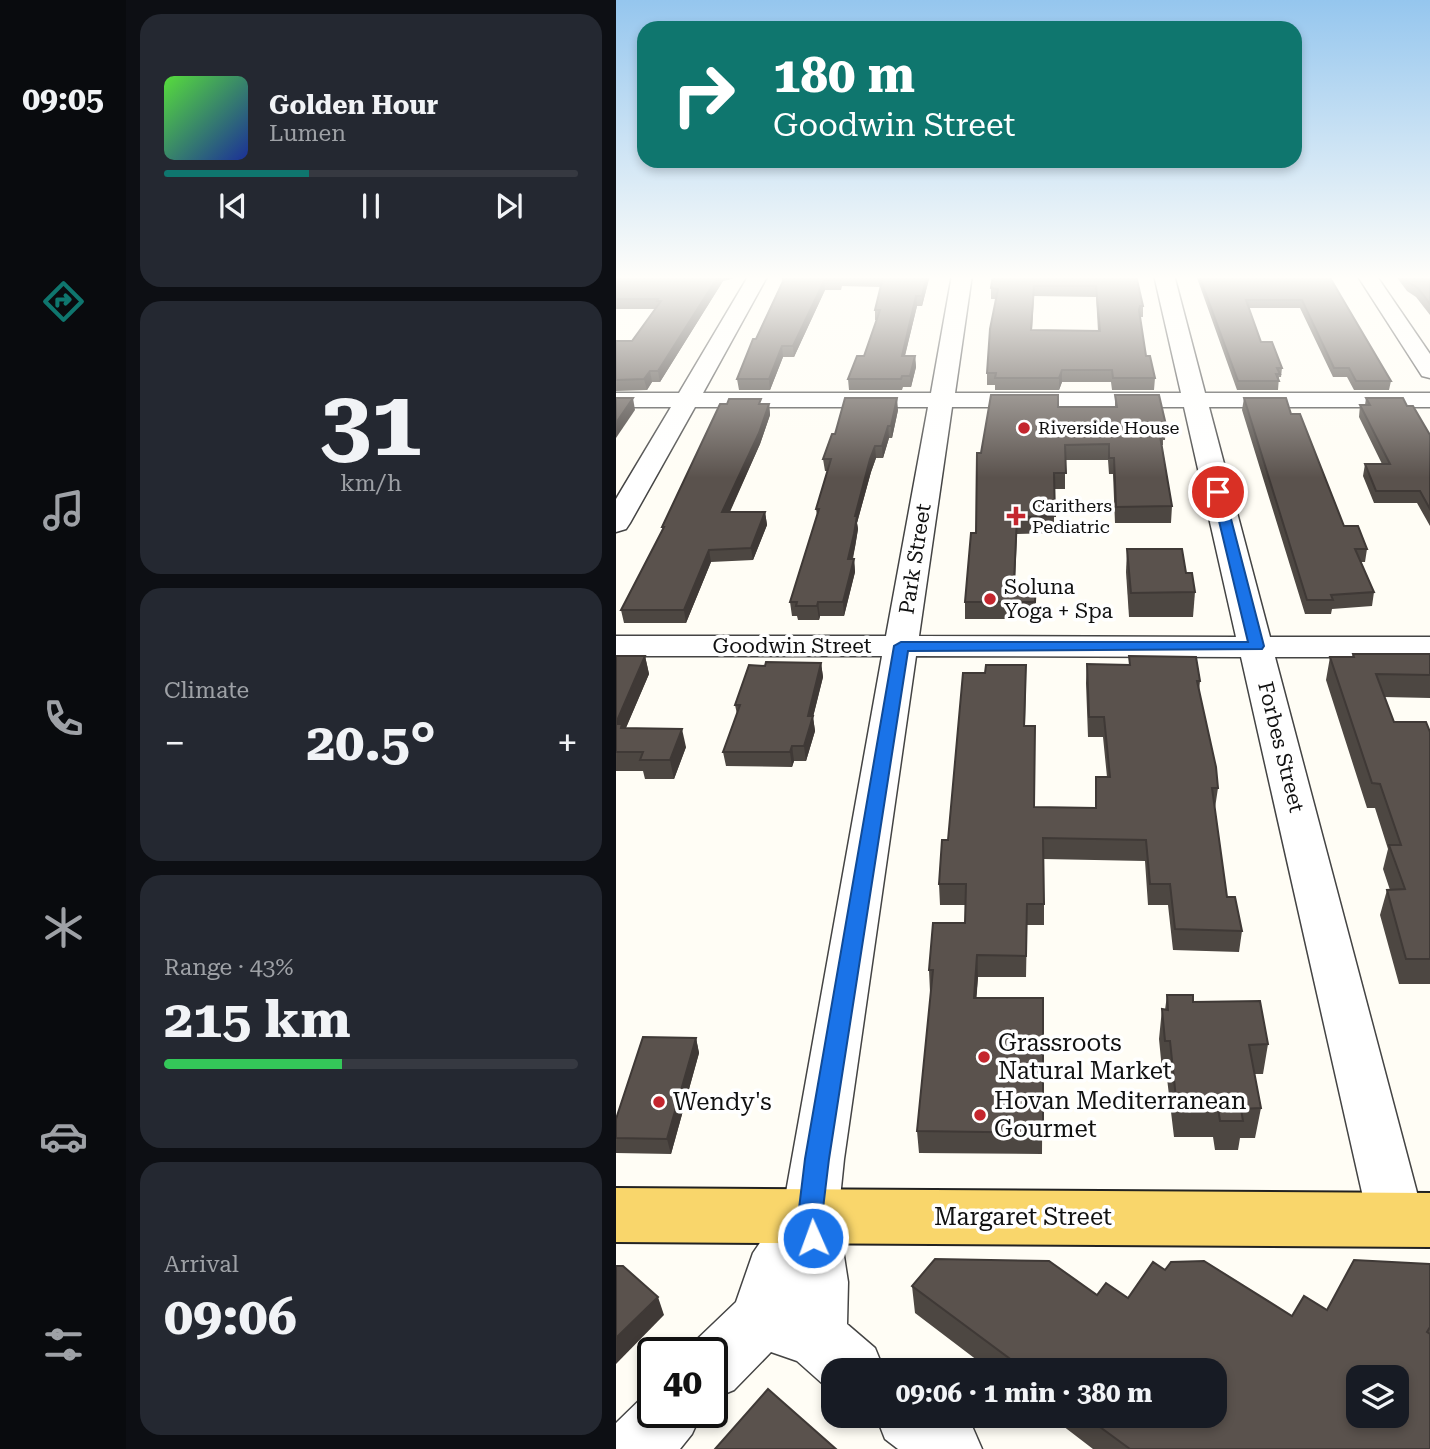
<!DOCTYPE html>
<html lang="en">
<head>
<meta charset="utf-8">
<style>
	body { margin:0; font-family:"Roboto Serif",serif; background:#242831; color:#f1f3f6; height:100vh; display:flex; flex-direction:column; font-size:26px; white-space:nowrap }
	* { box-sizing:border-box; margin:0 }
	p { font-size:23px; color:#9ea1a6 }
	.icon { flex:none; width:38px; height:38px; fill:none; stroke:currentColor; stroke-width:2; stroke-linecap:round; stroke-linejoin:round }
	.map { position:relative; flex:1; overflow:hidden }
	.details { display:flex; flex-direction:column; gap:14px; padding:14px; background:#0d0f14; width:490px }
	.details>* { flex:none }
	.top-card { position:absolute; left:21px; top:21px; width:665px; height:147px; border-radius:21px; box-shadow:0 4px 10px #0003; background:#0f766e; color:#fff; overflow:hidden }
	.fabs { position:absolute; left:730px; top:1365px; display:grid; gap:14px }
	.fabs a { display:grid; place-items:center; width:63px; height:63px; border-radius:14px; background:#171b24; box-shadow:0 4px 10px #0003; font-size:35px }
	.speed { position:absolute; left:21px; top:1337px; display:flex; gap:14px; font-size:35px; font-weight:700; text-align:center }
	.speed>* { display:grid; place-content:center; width:91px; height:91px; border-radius:50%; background:#171b24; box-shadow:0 4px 10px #0003; line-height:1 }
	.speed .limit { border:4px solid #111; border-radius:10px; background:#fff; color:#111 }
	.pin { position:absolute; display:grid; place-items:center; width:60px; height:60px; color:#fff; margin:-30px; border:4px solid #fff; border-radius:50%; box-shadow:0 2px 7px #0007 }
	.me { position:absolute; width:77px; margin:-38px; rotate:358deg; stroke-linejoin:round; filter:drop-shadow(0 0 5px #0008) }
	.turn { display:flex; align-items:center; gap:24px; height:147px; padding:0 21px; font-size:32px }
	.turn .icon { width:91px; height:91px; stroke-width:2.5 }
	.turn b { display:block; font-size:49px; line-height:60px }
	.big { font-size:52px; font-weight:700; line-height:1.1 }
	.details .widget { flex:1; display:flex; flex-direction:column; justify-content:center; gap:10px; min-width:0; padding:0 24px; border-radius:21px; background:#242831 }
	.details .dial { align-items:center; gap:0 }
	.dial b { font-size:91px; line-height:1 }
	.song { display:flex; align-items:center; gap:21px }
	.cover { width:84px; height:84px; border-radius:10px; background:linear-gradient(135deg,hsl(110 70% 55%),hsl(230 70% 35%)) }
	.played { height:7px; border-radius:4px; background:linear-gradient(90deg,#0f766e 35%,#363941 35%) }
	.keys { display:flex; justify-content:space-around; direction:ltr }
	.heat { display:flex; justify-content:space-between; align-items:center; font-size:38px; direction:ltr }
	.charge { height:10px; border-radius:5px; background:linear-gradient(90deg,#34c759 43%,#363941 0) }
	.trip { position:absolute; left:205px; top:1358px; width:406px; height:70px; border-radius:21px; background:#171b24; box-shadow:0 4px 10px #0003; font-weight:700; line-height:70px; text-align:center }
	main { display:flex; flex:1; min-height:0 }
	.tab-bar { display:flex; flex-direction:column; width:126px; justify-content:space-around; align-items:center; background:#090b0e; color:#9ea1a6 }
	.tab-bar .icon { width:49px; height:49px }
	.tab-bar .on { color:#0f766e }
	.tab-bar b { font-size:32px; color:#f1f3f6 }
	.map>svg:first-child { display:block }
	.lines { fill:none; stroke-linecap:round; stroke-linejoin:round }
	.minor-casing { stroke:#444; stroke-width:3 }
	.major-casing { stroke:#222; stroke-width:4 }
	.minor { fill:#fff; fill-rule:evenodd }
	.major { fill:#f9d66b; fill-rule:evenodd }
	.wall { fill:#4d4742; fill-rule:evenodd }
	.shaded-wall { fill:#3f3936 }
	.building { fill:#5a524d; stroke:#3f3936; stroke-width:2; fill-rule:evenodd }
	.route { fill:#1a73e8; stroke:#114b97; stroke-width:2 }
	.poi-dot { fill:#c4262e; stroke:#fff; stroke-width:2.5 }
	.labels { text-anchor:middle; stroke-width:7; stroke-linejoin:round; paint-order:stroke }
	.far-poi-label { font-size:18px; fill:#111; stroke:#fff; text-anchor:start }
	.street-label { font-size:21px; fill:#111; stroke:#fff }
	.poi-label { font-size:21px; fill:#111; stroke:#fff; text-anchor:start }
	.near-poi-label { font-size:24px; fill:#111; stroke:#fff; text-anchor:start }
	.near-street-label { font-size:24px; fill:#111; stroke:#fff }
</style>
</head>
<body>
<main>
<nav class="tab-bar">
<b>09:05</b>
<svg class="icon on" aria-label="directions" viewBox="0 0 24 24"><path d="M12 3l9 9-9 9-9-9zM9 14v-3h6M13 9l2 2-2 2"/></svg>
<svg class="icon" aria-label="music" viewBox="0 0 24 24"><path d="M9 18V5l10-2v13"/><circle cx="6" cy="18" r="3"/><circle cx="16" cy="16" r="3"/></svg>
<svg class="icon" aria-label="phone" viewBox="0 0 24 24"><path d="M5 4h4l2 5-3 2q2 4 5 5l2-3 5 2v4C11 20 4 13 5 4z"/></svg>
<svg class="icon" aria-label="climate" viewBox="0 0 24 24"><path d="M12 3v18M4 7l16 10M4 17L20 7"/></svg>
<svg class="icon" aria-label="car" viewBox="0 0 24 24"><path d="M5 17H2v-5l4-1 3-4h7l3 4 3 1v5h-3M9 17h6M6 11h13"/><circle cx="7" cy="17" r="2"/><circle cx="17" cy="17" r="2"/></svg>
<svg class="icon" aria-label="filters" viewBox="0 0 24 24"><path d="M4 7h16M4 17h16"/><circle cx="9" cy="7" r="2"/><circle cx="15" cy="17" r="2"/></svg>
</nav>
<section class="details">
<div class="widget">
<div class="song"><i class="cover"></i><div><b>Golden Hour</b><p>Lumen</p></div></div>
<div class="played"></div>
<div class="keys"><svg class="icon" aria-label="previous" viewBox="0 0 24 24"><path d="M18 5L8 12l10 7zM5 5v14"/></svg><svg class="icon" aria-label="pause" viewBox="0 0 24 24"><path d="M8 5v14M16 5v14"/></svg><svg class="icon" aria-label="next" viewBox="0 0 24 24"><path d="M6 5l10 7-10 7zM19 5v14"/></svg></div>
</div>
<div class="widget dial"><b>31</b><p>km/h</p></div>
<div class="widget"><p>Climate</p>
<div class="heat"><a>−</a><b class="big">20.5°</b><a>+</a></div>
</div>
<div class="widget"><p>Range · 43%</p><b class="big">215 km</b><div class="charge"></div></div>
<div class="widget"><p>Arrival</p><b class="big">09:06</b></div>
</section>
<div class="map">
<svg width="814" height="1449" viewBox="0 0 814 1449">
	<rect width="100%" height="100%" fill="#fffdf5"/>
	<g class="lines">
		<defs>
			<g id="minor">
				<path d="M133,275h19l-65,118h228l21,-118h20l-17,118h226l-27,-118h20l31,118h225v14h-221l61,230h160v20h-155l149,562 -8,18 -20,8 -20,-8 -8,-18 -127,-562 -325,-1 -72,503 -6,58 10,65 -1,42 28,24 9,22h-51v23l-36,-32 -26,-9 -37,38 -22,9v-46h-25l3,-7 46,-44 17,-49 30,-44 99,-553h-266v-20h270l42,-229h-233l-65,116 -4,6 -10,3v-33l55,-92h-55v-14h63zM336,407h232l52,230 -317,-1z"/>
				<polygon points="741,275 760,275 814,354 814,378 806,376"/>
				<polygon points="37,1387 37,1412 86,1412 76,1434 64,1449 0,1449 0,1423"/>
				<polygon points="260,1416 343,1416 356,1426 366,1449 282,1449 269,1439"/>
			</g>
			<polygon id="major" points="0,1188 814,1193 814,1247 0,1242"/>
		</defs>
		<use href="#minor" class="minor-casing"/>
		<use href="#major" class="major-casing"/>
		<use href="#minor" class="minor"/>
		<use href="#major" class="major"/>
	</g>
	<g class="wall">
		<polygon points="0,275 118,278 107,281 44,382 36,382 31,390 0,391 0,341 16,341 39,309 0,309"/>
		<polygon points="166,275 314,275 306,306 301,306 289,356 299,356 300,367 295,387 287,387 286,390 233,390 232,379 248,356 261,320 259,320 259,310 265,287 226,286 225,290 209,290 178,357 167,357 154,390 123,390 121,379 166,282"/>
		<path d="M520,275l7,31v11h-3l6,39 9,22 -1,12h-42l-1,-8h-49l-3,8h-64v-5h-8v-12l9,-74h-5v-11zM418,296l62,1 2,34 -66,-1z"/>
		<polygon points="580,275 716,275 716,282 775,381 773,390 738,390 731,377 717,377 684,308 633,308 645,342 666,368 665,377 663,377 662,390 621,390"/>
		<polygon points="779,275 814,275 814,315 800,297 791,291"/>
		<polygon points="499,395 550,425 549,440 547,440 547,445 546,445 556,506 555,523 499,523 497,474 493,474 492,460 449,460 449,489 438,489 438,533 401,534 399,582 420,582 419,619 349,619 349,602 360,533 365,453 442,407 499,407"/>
		<polygon points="628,398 675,414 728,526 751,549 749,562 745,562 758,592 756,606 716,609 715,614 689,614 626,410"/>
		<polygon points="750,398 791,406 814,435 814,526 801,503 758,503 747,476 749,464 766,464 743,417 744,405 749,405"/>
		<polygon points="146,404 153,404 154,415 144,444 114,512 149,512 151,525 137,560 95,562 70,623 8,623 5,610 47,530 46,527"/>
		<polygon points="282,410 276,438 273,438 267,458 260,458 255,472 241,523 242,529 237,559 238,559 239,572 228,616 204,616 203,620 182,620 181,616 176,616 174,602 201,515 200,509 211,471 209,471 207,459 219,434"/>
		<polygon points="511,549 570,573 579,592 577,617 513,617 510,572"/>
		<polygon points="737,654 814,654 814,698 768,697 778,722 814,732 814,984 783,984 764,915 771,890 774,890 767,869 772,849 759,808 751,808 710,680 714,657 736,657"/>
		<polygon points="0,656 29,656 33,674 10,728 70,747 58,779 29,779 27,771 0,771"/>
		<polygon points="513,656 584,681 583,691 602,788 599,808 611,897 626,931 623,952 557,950 552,905 532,905 529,861 428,859 428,925 411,925 410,977 362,977 360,998 427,998 426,1154 303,1153 301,1131 315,992 314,992 313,970 349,923 349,905 324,905 323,884 332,840 410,684 409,726 418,807 479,808 480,777 491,777 487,737 472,737 470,683 471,664 513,665"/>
		<polygon points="205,663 207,677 197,717 199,731 190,761 178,761 176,767 110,766 107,752 121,714 119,705 149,666"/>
		<polygon points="551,995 577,1002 652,1044 647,1074 638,1074 645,1108 639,1138 624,1138 622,1150 599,1150 597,1137 558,1137 550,1070 546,1070 543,1039 546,1009 549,1010"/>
		<polygon points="80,1038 83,1053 55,1154 0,1153 0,1119"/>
		<polygon points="814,1264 814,1449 477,1449 434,1416 598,1416 598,1370 374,1370 299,1313 296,1286 481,1295 512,1298 549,1270 676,1316 711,1310"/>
	</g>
	<g class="shaded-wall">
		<polygon points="103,275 119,275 118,278 107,281 44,382 42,371"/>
		<polygon points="311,275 314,275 306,306 306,296"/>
		<polygon points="208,281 209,290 178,357 177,346"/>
		<polygon points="300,296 301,306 286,367 286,356"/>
		<polygon points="166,346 167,357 154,390 153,379"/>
		<polygon points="299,356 300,367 295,387 294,376"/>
		<polygon points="446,370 446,382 443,390 443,378"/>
		<polygon points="34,371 36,382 31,390 28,379"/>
		<polygon points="17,398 19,410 0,438 0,423"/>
		<polygon points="281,398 282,410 276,438 275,426"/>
		<polygon points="153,404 154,415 144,444 108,524 106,512"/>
		<polygon points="272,426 273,438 267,458 266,446"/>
		<polygon points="259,446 260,458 255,472 241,523 242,529 239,547 233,572 232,559 239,516 254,459"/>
		<polygon points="149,512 151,525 137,560 135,548"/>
		<polygon points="93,550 95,562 70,623 68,610"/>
		<polygon points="238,559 239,572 228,616 227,602"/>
		<polygon points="202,602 204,616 203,620 201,606"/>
		<polygon points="29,656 33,674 8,732 0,727 0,723"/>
		<polygon points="205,663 207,677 197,717 199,731 190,761 188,746 192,716"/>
		<polygon points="66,729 70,747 58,779 54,760"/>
		<polygon points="176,746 178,761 176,767 174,752"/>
		<polygon points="361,955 362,977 359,1019 358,998"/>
		<polygon points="80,1038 83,1053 55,1154 51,1139"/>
		<polygon points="42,1297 48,1315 0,1364 0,1338"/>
	</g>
	<g class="building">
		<polygon points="0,275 103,275 42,371 34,371 28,379 0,380 0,341 16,341 45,301 41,301 42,299 0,299"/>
		<polygon points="170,275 311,275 306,296 300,296 286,356 299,356 294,376 286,376 285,379 232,379 241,356 248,356 264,310 259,310 267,277 225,277 224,281 208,281 177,346 166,346 153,379 121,379 137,339 140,339"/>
		<path d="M377,275h143l7,31h-3l-1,4 7,46h4l5,22h-42l-1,-8h-50l-3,8h-64l1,-5h-9l3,-44 8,-40 -7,-1zM418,286h62l4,45 -69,-1z"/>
		<polygon points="583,275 716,275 717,276 713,276 775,381 740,381 733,368 718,368 686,300 630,300 645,342 656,342 666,368 661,368 664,374 660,374 663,381 622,381"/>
		<polygon points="788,275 814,275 814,304 802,288 792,282"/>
		<polygon points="375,395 442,395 442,407 501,407 499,395 543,395 550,425 547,425 548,430 543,430 556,506 500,507 498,458 493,458 493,444 449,445 450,473 438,473 439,516 401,517 398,582 420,582 419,602 349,602 355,533 360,533 361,453 365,453"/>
		<polygon points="0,398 17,398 0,423"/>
		<polygon points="229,398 281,398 275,426 272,426 266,446 259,446 254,459 239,516 241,516 238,534 232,559 238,559 227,602 202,602 201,606 180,606 181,602 174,602 203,509 200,509 215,459 207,459 216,434 219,434"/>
		<polygon points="628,398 670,398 675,414 684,414 728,526 742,526 751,549 739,549 758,592 715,595 717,600 691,600"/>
		<polygon points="750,398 787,398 791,406 797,406 814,435 814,509 804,491 760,491 749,464 774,464 744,405 754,405"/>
		<polygon points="113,399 145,399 143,404 153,404 143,433 106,512 149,512 135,548 93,550 68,610 5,610 48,527 46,527 104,404 111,404"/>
		<polygon points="511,549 566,549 570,573 576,573 579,592 515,593"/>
		<polygon points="737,654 814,654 814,675 760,674 778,722 810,722 814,732 814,959 790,959 771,890 789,889 773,845 785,845 764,784 756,783 714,657 738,657"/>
		<polygon points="0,656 29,656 0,723"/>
		<polygon points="513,656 580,657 584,681 581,681 600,767 602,788 596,788 611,897 619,897 626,931 559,929 554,884 534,884 530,840 427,838 428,904 411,904 410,956 361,955 358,998 427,998 427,1133 301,1131 317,970 313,970 317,923 349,923 350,884 323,884 326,840 332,840 347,673 369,673 370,665 410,665 408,726 419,726 418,807 480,808 480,777 494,777 488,717 473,717 471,664 514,665"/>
		<polygon points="150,662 205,663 192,716 197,716 188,746 176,746 174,752 107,752 124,705 119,705 133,665 149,666"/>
		<polygon points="0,724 6,724 5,728 66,729 54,760 24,760 27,752 0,752"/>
		<polygon points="551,995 577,995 577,1002 644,1001 652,1044 633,1045 645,1108 625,1109 627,1121 604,1121 602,1108 561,1108 554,1041 549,1041 546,1009 552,1010"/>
		<polygon points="27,1037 80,1038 51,1139 0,1138 0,1119"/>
		<path d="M319,1259l114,2 48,34 9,-12 22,15 25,-36 12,8 6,-8 33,-1 88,55 12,-20 23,14 27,-50 76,4v63l-3,5 3,2v115h-300l-45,-33h129v-46h-189l-113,-84zM742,1377h38v39h-38z"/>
		<polygon points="0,1266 7,1266 42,1297 0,1338"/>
		<polygon points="152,1389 220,1449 99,1449"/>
	</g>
	<linearGradient id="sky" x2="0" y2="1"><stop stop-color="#95c6ee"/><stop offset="0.58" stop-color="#fffefa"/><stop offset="1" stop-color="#fffefa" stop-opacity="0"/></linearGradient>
	<rect width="814" height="478" fill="url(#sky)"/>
	<polygon class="route" points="602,488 608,492 648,646 646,649 292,651 213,1159 206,1217 209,1238 205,1246 197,1250 188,1246 182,1217 189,1159 278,646 285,642 632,642 596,492"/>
	<g class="poi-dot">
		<circle cx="408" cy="428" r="7"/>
		<path d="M396.5 505.5h7v7h7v7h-7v7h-7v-7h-7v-7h7z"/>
		<circle cx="374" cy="599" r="7"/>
		<circle cx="368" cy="1057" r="7"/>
		<circle cx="43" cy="1102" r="7"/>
		<circle cx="364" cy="1115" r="7"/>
	</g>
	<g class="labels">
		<g class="far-poi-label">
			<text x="422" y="434">Riverside House</text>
			<text x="416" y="512">Carithers<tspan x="416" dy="21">Pediatric</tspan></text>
		</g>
		<g class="street-label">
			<text transform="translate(299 559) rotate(-81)" y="7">Park Street</text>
			<text x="176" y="653">Goodwin Street</text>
			<text transform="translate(665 747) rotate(76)" y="7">Forbes Street</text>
		</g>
		<g class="poi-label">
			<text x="388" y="594">Soluna<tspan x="388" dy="24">Yoga + Spa</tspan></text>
		</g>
		<g class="near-poi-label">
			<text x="382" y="1051">Grassroots<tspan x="382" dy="28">Natural Market</tspan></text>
			<text x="378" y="1109">Hovan Mediterranean<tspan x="378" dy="28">Gourmet</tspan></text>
			<text x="57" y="1110">Wendy's</text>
		</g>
		<g class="near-street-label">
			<text x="407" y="1225">Margaret Street</text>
		</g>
	</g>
</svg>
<div class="fabs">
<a><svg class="icon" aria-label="layers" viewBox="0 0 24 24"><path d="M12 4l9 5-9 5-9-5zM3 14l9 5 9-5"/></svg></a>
</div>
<div class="speed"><div class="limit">40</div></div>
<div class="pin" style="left:602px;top:492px;background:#d93025"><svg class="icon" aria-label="arrive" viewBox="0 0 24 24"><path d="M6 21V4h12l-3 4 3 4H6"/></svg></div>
<svg class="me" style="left:197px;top:1238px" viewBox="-20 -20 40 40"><circle r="17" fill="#1a73e8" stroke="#fff" stroke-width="3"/><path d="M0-11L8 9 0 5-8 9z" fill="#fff"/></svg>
<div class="trip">09:06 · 1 min · 380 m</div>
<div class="top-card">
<div class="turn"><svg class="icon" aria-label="right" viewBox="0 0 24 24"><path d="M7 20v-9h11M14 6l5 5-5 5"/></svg><div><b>180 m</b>Goodwin Street</div></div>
</div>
</div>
</main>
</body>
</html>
